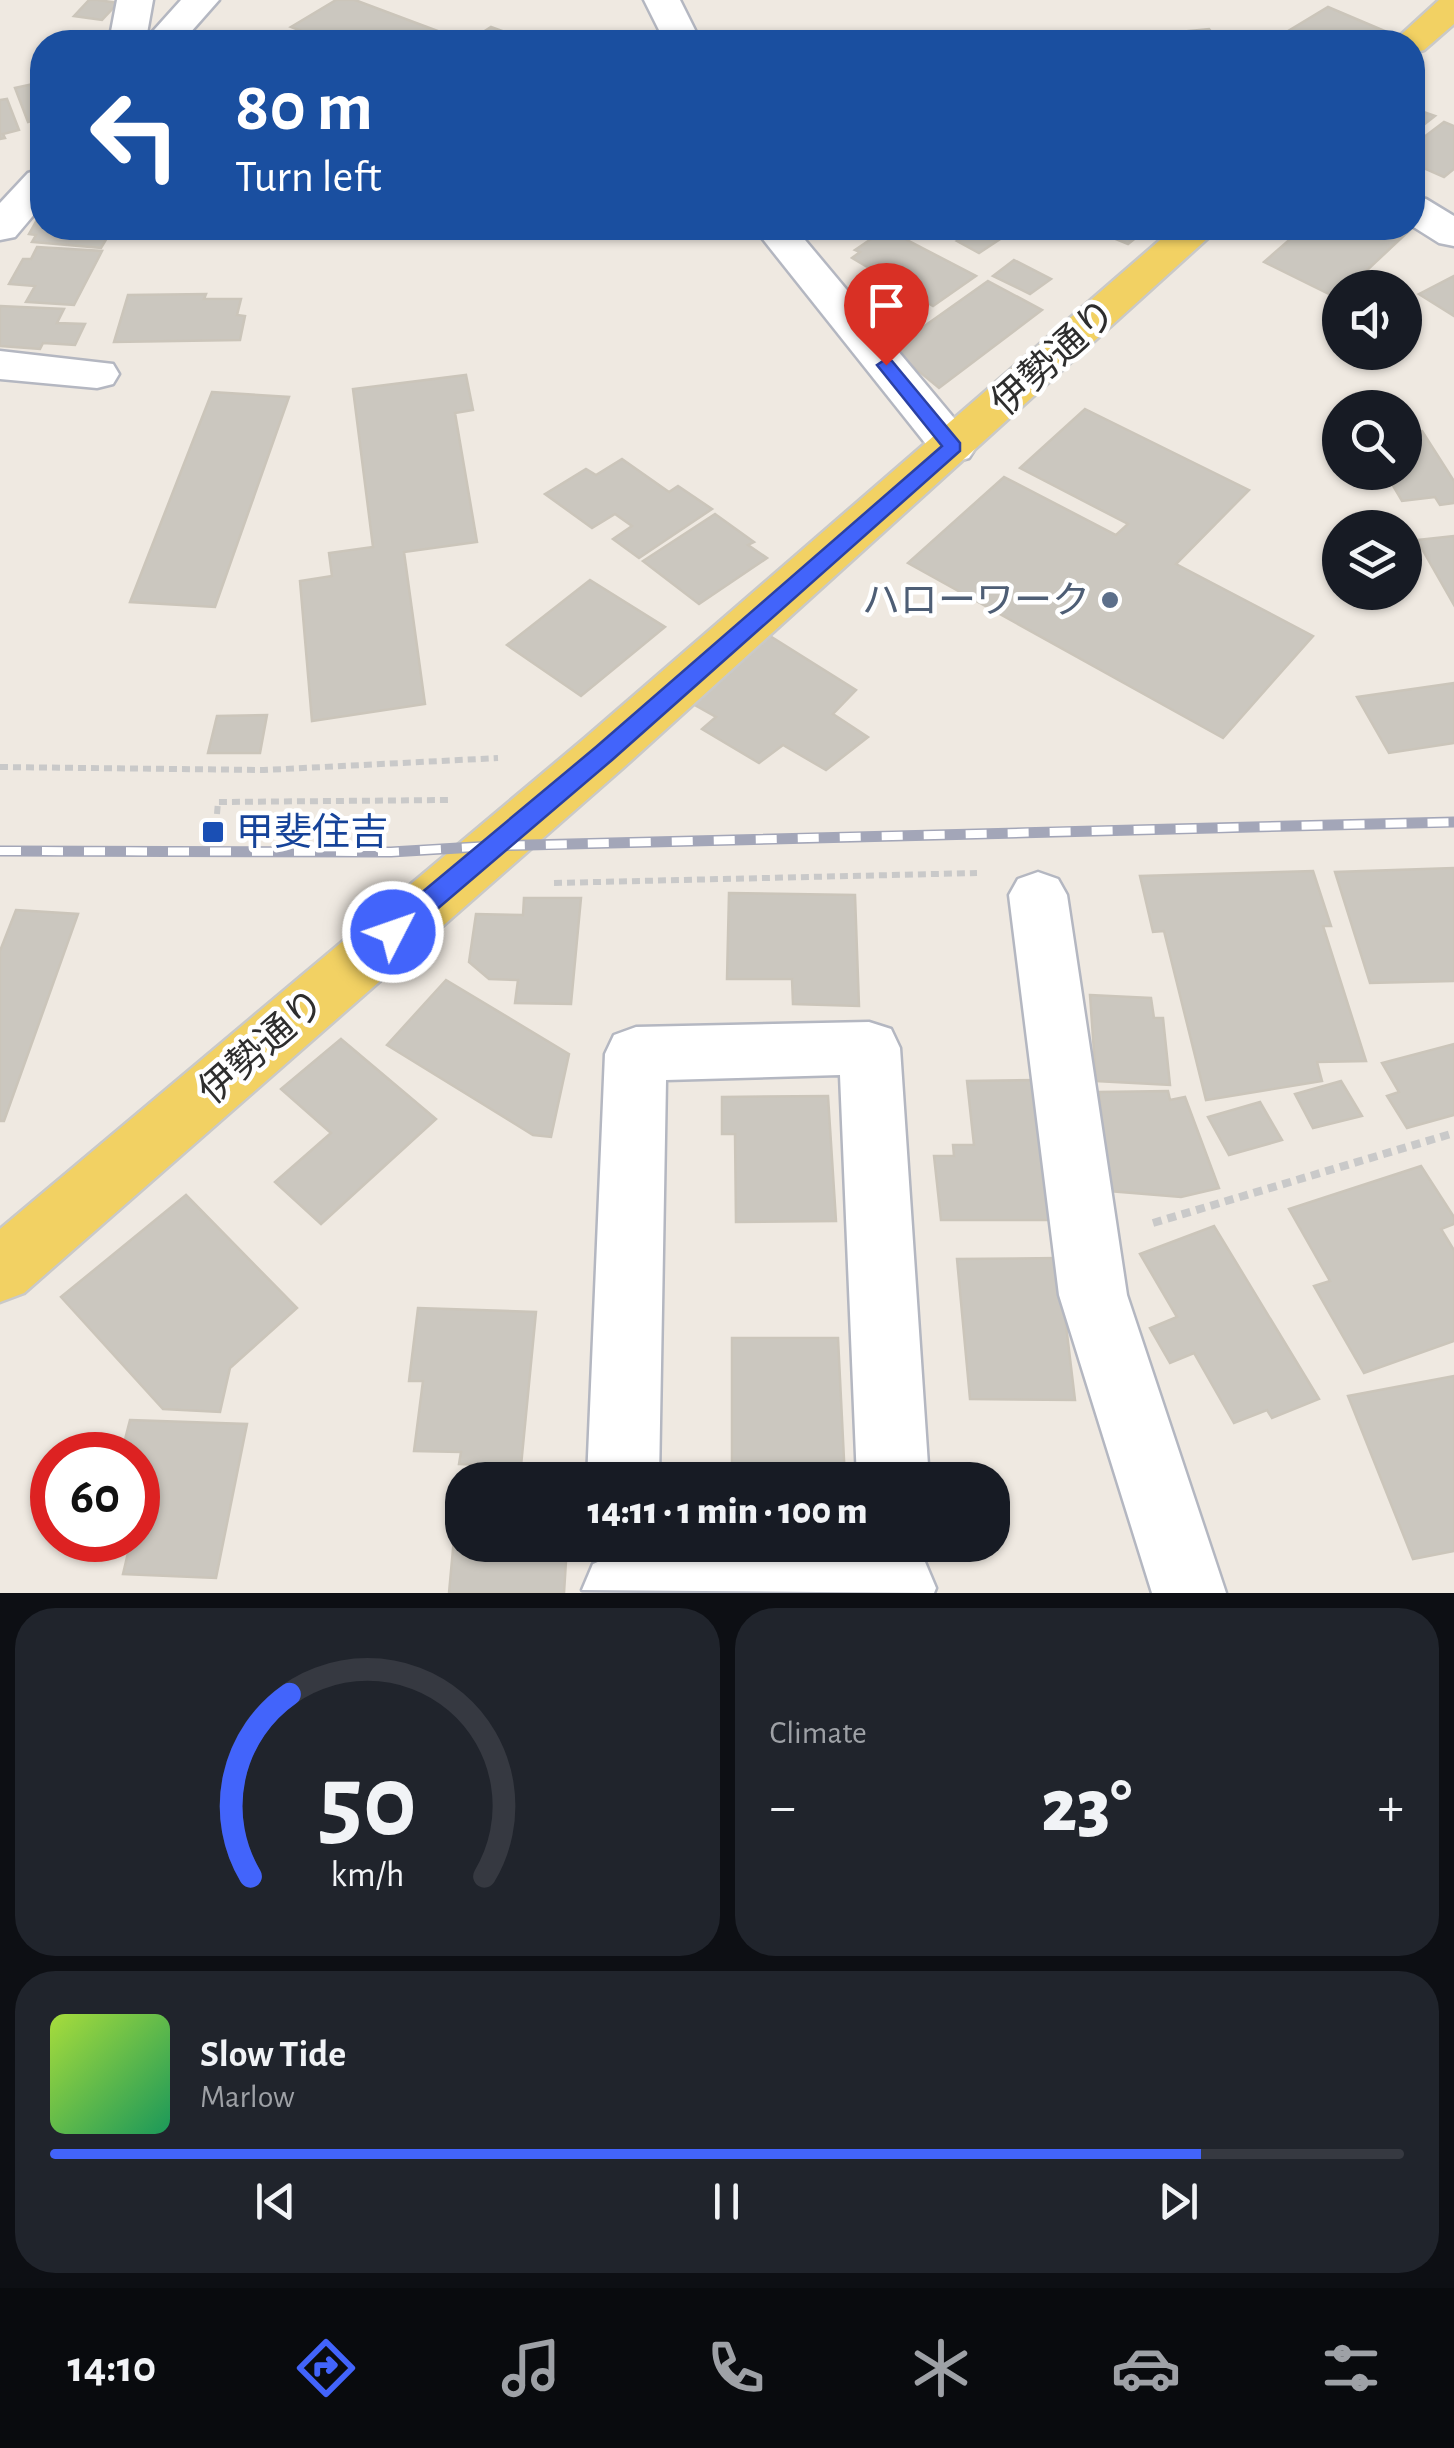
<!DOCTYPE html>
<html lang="en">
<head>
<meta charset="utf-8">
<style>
	body { margin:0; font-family:"Alegreya Sans","Noto Sans JP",sans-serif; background:#20242c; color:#f1f3f6; height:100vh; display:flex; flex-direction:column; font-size:38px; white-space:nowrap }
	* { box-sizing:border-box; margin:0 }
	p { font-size:32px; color:#9ea1a6 }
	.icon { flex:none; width:55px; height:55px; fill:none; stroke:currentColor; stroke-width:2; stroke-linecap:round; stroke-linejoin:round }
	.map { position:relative; height:1593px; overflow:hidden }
	.side { display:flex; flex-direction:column; gap:15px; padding:15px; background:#0d0f14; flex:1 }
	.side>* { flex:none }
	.hud { position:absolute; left:30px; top:30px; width:1395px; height:210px; border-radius:40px; box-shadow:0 2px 8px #0004; background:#1a4fa0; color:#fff; overflow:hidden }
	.tools { position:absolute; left:1322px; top:270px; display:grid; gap:20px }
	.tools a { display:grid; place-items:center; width:100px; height:100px; border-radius:50%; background:#171b24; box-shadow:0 2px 8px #0004; font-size:50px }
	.speed { position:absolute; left:30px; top:1432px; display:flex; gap:20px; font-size:50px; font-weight:700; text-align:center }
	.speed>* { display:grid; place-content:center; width:130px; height:130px; border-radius:50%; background:#171b24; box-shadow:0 2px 8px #0004; line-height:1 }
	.speed .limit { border:15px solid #d22; background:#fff; color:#111 }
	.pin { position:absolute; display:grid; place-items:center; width:85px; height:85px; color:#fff; margin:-102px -42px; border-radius:50% 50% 50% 0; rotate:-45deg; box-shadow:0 0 10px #0007 }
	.pin .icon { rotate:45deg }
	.me { position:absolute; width:110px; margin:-55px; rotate:49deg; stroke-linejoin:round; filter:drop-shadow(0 0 8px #0008) }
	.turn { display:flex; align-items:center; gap:35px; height:210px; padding:0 40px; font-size:45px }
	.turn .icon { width:130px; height:130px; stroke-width:2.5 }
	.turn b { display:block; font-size:70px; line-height:85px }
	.big { font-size:75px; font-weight:800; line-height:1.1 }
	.side .widget { flex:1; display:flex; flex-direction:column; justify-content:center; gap:15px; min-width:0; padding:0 35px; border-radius:40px; background:#20242c }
	.side .dial { align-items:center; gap:0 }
	.dial svg { height:260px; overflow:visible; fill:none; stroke:#363941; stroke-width:7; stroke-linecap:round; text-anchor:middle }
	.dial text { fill:#f1f3f6; stroke:none }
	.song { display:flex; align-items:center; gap:30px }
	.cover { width:120px; height:120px; border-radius:15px; background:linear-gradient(135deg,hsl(80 70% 55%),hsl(150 70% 35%)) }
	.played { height:10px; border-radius:5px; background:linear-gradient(90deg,#4264fb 85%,#363941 85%) }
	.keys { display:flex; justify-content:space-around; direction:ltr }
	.heat { display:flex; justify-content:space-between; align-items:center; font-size:55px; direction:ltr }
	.side .tiles { flex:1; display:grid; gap:15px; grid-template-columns:1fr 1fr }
	.widget:last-child { grid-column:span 2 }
	.trip { position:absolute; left:445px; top:1462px; width:565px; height:100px; border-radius:40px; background:#171b24; box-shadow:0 2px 8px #0004; font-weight:800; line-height:100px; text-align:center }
	.tabs { display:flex; height:160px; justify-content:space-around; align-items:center; background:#090b0e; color:#9ea1a6 }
	.tabs .icon { width:70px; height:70px }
	.tabs .current { color:#4264fb }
	.tabs b { font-size:45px; color:#f1f3f6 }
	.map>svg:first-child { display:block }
	.building { fill:#cbc7bf; stroke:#cbc5ba; stroke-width:2.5 }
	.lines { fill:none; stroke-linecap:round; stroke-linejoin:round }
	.minor-casing { stroke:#b4b7c1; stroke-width:5 }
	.major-casing { stroke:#c9c9c9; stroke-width:5 }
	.path-far1 { stroke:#c9c9c9; stroke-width:6; stroke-dasharray:8 5; stroke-linecap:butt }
	.path { stroke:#c9c9c9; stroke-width:8; stroke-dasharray:9 6; stroke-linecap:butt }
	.minor { fill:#fff; fill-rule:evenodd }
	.major { fill:#f2d163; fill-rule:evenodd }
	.rail-casing { stroke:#a3a6b8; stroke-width:11 }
	.rail { stroke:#fff; stroke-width:8; stroke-dasharray:21; stroke-linecap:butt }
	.route { fill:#4264fb; stroke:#2b41a3; stroke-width:2.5 }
	.service-dot { fill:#5c6f8a; stroke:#fff; stroke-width:4 }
	.transit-dot { fill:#1a4fb4; stroke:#fff; stroke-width:4 }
	.labels { text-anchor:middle; stroke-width:9; stroke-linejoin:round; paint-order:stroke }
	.street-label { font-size:38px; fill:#2e2e2e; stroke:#fff }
	.service-label { font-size:38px; fill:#4e5e75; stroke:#fff; text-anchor:end }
	.transit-label { font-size:38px; fill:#164399; stroke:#fff; text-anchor:start }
</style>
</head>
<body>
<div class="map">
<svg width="1454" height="1593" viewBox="0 0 1454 1593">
	<rect width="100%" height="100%" fill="#efe9e1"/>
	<g class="building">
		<polygon points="89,0 98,0 118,3 102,20 74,16"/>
		<polygon points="336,0 355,0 467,42 330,42 291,27"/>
		<polygon points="1328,7 1387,32 1370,42 1270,42"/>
		<polygon points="491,27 533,42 468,42"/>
		<polygon points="1209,29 1219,42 1143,42 1138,36"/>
		<polygon points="42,82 42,118 28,122 15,88"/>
		<polygon points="7,99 19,130 3,134 5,138 0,139 0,100"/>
		<polygon points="1412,108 1435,116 1412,134"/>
		<polygon points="1444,122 1454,126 1454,169 1444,177 1412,163 1412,146"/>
		<polygon points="42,211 42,228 113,228 101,248 32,242 36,235 29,234"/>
		<polygon points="946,228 1003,228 1011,232 979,253 957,241 964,237"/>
		<polygon points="1089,228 1148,228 1128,244"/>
		<polygon points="1303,228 1412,228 1348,288 1340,288 1337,298 1264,262"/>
		<polygon points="886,229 976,276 933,306 852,258 860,252 855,250"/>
		<polygon points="37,247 102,251 74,305 26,302 35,286 9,284 23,259 31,259"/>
		<polygon points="1014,260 1051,279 1030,294 993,276"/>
		<polygon points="1454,276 1454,316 1419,294"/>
		<polygon points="988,281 1042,310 939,388 892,349"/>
		<polygon points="206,294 204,299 241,299 237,315 245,316 240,340 114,342 128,295"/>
		<polygon points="0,306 64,309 57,323 85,324 75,345 43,343 40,349 0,346"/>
		<polygon points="466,375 473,410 455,413 477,542 404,552 425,704 312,721 300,581 332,576 329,553 373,547 353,389"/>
		<polygon points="212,392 289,397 215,607 130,602"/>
		<polygon points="1085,409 1249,490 1176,564 1313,636 1223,738 908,563 1004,477 1116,535 1128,524 1020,468"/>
		<polygon points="1422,431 1454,481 1454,503 1440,505 1435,497 1402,501 1385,472 1405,472 1405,433"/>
		<polygon points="622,459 669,492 678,486 712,509 639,558 613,539 632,526 615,514 592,528 545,494 586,469 596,475"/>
		<polygon points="715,514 754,542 748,545 767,558 699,604 643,561"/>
		<polygon points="1454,536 1454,605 1417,540"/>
		<polygon points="590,580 665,627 581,696 507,645"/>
		<polygon points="770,636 856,690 833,714 868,737 826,770 783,745 759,763 702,729 716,717 693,704"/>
		<polygon points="1454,683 1454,743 1389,753 1357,697"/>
		<polygon points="267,715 260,753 208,753 217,716"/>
		<polygon points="1454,868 1454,981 1370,983 1335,872"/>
		<polygon points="1313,871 1331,926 1323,926 1366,1061 1317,1062 1322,1081 1206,1100 1164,931 1153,932 1140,876"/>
		<polygon points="729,893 855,895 859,1006 793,1004 792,979 727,979"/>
		<polygon points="524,898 581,898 571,1004 515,1003 518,980 489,979 469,962 476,914 523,915"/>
		<polygon points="16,910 78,914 4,1121 0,1121 0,951"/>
		<polygon points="446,980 569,1054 551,1137 533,1135 387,1045"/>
		<polygon points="1090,995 1151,998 1154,1018 1163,1018 1170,1085 1096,1081"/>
		<polygon points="341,1039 436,1119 321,1224 275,1182 331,1133 281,1089"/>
		<polygon points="1454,1044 1454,1115 1407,1128 1387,1096 1399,1092 1382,1063"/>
		<polygon points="1037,1080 1055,1220 941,1220 934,1156 954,1156 953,1145 974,1145 967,1081"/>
		<polygon points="1341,1081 1362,1116 1313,1128 1295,1094"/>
		<polygon points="1168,1091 1170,1100 1185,1097 1219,1188 1181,1197 1109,1191 1099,1092"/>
		<polygon points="828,1096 836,1221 736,1222 735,1134 722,1134 722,1097"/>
		<polygon points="1260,1102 1282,1140 1229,1155 1208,1117"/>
		<polygon points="1421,1166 1454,1217 1454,1224 1441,1229 1454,1250 1454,1341 1364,1373 1314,1286 1330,1281 1289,1209"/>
		<polygon points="186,1195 297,1308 230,1368 220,1412 163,1409 61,1297"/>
		<polygon points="1214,1226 1319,1399 1272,1418 1267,1410 1234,1423 1194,1353 1170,1363 1150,1328 1177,1317 1140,1254"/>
		<polygon points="1058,1258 1075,1400 970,1399 957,1259"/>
		<polygon points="418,1308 536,1312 521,1466 459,1464 461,1452 414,1451 423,1381 409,1381"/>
		<polygon points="732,1338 838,1338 845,1480 732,1480"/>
		<polygon points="1454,1376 1454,1551 1413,1559 1348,1396"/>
		<polygon points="130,1420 247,1424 216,1578 123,1574 131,1540 138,1540 138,1511 146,1476 138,1476 138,1455 121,1455"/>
		<polygon points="457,1505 462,1505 462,1545 567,1545 564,1593 449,1593"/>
	</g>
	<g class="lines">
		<defs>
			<g id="minor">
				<polygon points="117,0 153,0 146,39 181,0 219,0 182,42 109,42"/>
				<polygon points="644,0 680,0 701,42 665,42"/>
				<polygon points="42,169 42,205 15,237 0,240 0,203 28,173"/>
				<polygon points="1412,196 1426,199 1454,216 1454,246 1439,243 1412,226"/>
				<polygon points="754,228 795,228 969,436 976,447 969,458 953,462 937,458"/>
				<polygon points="0,351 113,364 119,374 113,384 97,388 0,379"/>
				<polygon points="1038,872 1058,879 1067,895 1127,1295 1226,1593 1152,1593 1059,1295 1009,895 1018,879"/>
				<polygon points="869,1022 891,1029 900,1048 929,1480 857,1480 840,1075 666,1080 659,1480 587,1480 605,1054 614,1035 636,1027"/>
				<polygon points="899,1551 925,1562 936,1588 934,1593 582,1590 593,1564 619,1553"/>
			</g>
			<g id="major">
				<polygon points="1439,0 1454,0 1454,24 1424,50 1412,53 1412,42 1393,42"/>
				<polygon points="1174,228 1219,228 623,768 24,1293 0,1302 0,1229 585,738"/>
			</g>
		</defs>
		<use href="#minor" class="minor-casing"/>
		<use href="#major" class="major-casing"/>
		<g class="path-far1">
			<polyline points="0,767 264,770 498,758"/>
			<polyline points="217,814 218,802 448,800"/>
			<polyline points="554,883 977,873"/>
		</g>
		<polyline class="path" points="1153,1223 1454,1133"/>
		<use href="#minor" class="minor"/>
		<use href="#major" class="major"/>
		<defs>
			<polyline id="rail" points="0,851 391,852 492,846 1454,822"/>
		</defs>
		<use href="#rail" class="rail-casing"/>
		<use href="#rail" class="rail"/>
	</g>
	<polygon class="route" points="886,359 892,361 960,443 960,451 612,760 402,939 384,939 381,932 384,924 596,747 942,446 877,365"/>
	<circle class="service-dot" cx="1110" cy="600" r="10"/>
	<rect class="transit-dot" x="201" y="820" width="24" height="24" rx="5"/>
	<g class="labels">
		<g class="street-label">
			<text transform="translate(1053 357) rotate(-42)" y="13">伊勢通り</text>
			<text transform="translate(261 1046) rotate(-41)" y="13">伊勢通り</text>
		</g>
		<g class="service-label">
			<text x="1090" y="613">ハローワーク</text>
		</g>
		<g class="transit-label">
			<text x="236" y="845">甲斐住吉</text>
		</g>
	</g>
</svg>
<div class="tools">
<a><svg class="icon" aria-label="sound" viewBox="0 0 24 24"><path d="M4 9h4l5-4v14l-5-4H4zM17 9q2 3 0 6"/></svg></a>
<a><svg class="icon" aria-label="search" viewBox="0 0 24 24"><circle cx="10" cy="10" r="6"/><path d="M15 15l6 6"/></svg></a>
<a><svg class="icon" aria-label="layers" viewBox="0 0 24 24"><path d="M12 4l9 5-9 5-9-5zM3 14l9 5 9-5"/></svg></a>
</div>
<div class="speed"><div class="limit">60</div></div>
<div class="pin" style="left:886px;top:365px;background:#d93025"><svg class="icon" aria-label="arrive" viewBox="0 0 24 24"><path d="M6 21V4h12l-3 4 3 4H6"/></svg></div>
<svg class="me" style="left:393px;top:932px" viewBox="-20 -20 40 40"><circle r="17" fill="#4264fb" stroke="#fff" stroke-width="3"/><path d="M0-11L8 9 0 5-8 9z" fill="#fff"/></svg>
<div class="trip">14:11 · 1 min · 100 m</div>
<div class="hud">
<div class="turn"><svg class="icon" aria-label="left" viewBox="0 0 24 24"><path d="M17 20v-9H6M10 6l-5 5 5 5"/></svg><div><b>80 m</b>Turn left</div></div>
</div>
</div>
<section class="side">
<div class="tiles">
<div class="widget dial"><svg viewBox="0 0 100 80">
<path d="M14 69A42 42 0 1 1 86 69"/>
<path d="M14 69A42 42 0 0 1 26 13" stroke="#4264fb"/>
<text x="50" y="56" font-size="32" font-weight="700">50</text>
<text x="50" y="72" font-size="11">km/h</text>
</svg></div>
<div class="widget"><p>Climate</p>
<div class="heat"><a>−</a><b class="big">23°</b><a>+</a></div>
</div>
<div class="widget">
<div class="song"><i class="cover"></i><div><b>Slow Tide</b><p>Marlow</p></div></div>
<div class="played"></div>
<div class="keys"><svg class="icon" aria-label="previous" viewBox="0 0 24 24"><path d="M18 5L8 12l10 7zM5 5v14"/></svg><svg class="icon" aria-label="pause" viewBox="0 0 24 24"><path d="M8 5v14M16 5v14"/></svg><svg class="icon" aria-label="next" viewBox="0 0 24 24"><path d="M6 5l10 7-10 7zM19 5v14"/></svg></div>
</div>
</div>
</section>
<nav class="tabs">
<b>14:10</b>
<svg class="icon current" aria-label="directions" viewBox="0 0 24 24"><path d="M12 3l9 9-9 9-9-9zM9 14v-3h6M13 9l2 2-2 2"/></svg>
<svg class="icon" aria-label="music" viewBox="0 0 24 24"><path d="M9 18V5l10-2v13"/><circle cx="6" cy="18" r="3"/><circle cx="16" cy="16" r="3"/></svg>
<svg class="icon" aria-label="phone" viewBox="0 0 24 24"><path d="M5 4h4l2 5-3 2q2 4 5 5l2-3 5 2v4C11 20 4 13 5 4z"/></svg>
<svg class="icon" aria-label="climate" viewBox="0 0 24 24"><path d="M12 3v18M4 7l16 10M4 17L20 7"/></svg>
<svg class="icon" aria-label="car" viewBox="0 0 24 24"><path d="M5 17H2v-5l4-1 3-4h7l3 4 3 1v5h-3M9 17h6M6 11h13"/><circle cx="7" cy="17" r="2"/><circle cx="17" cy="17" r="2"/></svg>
<svg class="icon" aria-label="filters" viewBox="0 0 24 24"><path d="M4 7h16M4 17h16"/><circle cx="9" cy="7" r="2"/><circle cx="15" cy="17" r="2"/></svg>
</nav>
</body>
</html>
